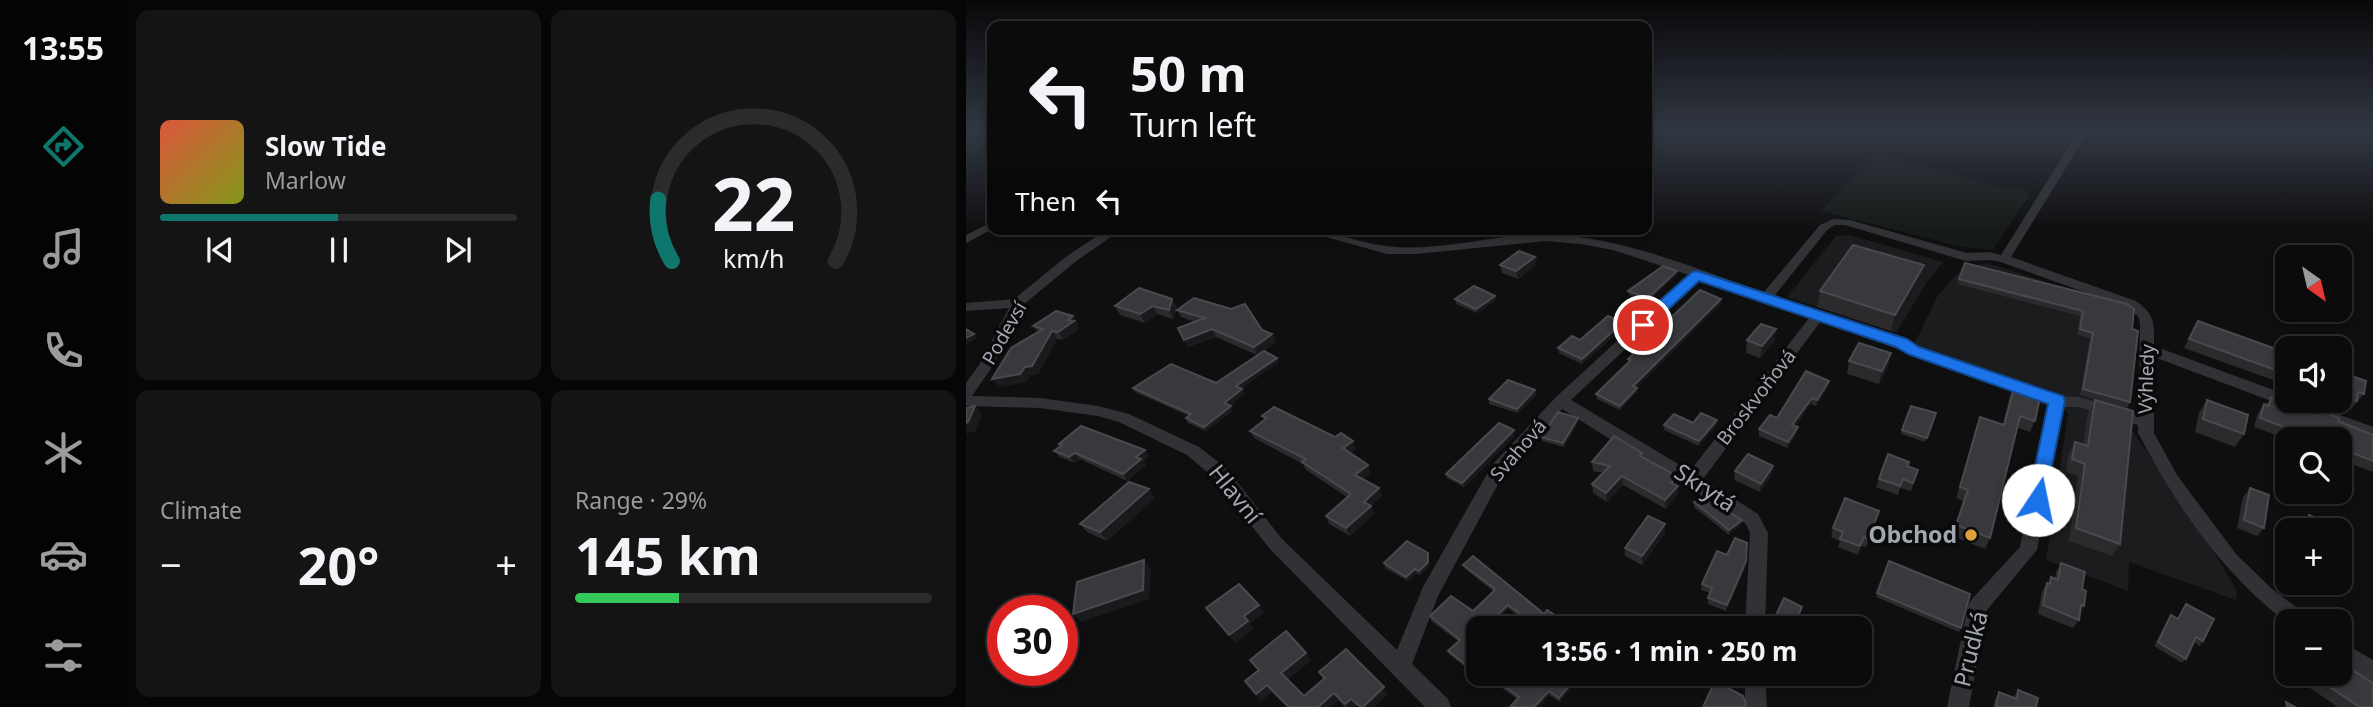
<!DOCTYPE html>
<html lang="en">
<head>
<meta charset="utf-8">
<style>
	body { margin:0; font-family:"Noto Sans",sans-serif; background:#141415; color:#f1f3f6; height:100vh; display:flex; flex-direction:column; font-size:26px; white-space:nowrap }
	* { box-sizing:border-box; margin:0 }
	p { font-size:23px; color:#9a9b9d }
	.icon { flex:none; width:38px; height:38px; fill:none; stroke:currentColor; stroke-width:2; stroke-linecap:round; stroke-linejoin:round }
	.map { position:relative; flex:1; overflow:hidden }
	.sheet { display:flex; flex-direction:column; gap:10px; padding:10px; background:#060607; width:840px }
	.sheet>* { flex:none }
	.hud { position:absolute; left:21px; top:21px; width:665px; height:214px; border-radius:14px; box-shadow:0 4px 10px #0003,0 0 0 2px #2b2b2d; background:#0b0b0c; color:#f1f3f6; overflow:hidden }
	.needle { width:46px; rotate:146deg }
	.fabs { position:absolute; left:1309px; top:245px; display:grid; gap:14px }
	.fabs a { display:grid; place-items:center; width:77px; height:77px; border-radius:14px; background:#0b0b0c; box-shadow:0 4px 10px #0003,0 0 0 2px #2b2b2d; font-size:35px }
	.speed { position:absolute; left:21px; top:595px; display:flex; gap:14px; font-size:35px; font-weight:700; text-align:center }
	.speed>* { display:grid; place-content:center; width:91px; height:91px; border-radius:50%; background:#0b0b0c; box-shadow:0 4px 10px #0003,0 0 0 2px #2b2b2d; line-height:1 }
	.speed .limit { border:10px solid #d22; background:#fff; color:#111 }
	.pin { position:absolute; display:grid; place-items:center; width:60px; height:60px; color:#fff; margin:-30px; border:4px solid #fff; border-radius:50%; box-shadow:0 2px 7px #0007 }
	.me { position:absolute; width:77px; margin:-38px; rotate:11deg; stroke-linejoin:round; filter:drop-shadow(0 0 5px #0008) }
	.turn { display:flex; align-items:center; gap:24px; height:147px; padding:0 28px; font-size:32px }
	.turn .icon { width:91px; height:91px; stroke-width:2.5 }
	.turn b { display:block; font-size:49px; line-height:60px }
	.then { display:flex; align-items:center; height:66px; padding:0 28px; background:#0003; gap:14px; font-size:26px }
	.big { font-size:52px; font-weight:700; line-height:1.1 }
	.sheet .widget { flex:1; display:flex; flex-direction:column; justify-content:center; gap:10px; min-width:0; padding:0 24px; border-radius:14px; background:#141415 }
	.sheet .dial { align-items:center; gap:0 }
	.dial svg { height:182px; overflow:visible; fill:none; stroke:#2b2b2d; stroke-width:7; stroke-linecap:round; text-anchor:middle }
	.dial text { fill:#f1f3f6; stroke:none }
	.song { display:flex; align-items:center; gap:21px }
	.cover { width:84px; height:84px; border-radius:10px; background:linear-gradient(135deg,hsl(10 70% 55%),hsl(70 70% 35%)) }
	.played { height:7px; border-radius:4px; background:linear-gradient(90deg,#0f766e 50%,#2b2b2d 50%) }
	.keys { display:flex; justify-content:space-around; direction:ltr }
	.heat { display:flex; justify-content:space-between; align-items:center; font-size:38px; direction:ltr }
	.charge { height:10px; border-radius:5px; background:linear-gradient(90deg,#34c759 29%,#2b2b2d 0) }
	.sheet .tiles { flex:1; display:grid; gap:10px; grid-template-columns:repeat(2,1fr) }
	.trip { position:absolute; left:500px; top:616px; width:406px; height:70px; border-radius:14px; background:#0b0b0c; box-shadow:0 4px 10px #0003,0 0 0 2px #2b2b2d; font-weight:700; line-height:70px; text-align:center }
	main { display:flex; flex:1; min-height:0 }
	.dock { display:flex; flex-direction:column; width:126px; justify-content:space-around; align-items:center; background:#040405; color:#9a9b9d }
	.dock .icon { width:49px; height:49px }
	.dock .active { color:#0f766e }
	.dock b { font-size:32px; color:#f1f3f6 }
	.map>svg:first-child { display:block }
	.built { fill:#1b1c1d }
	.green { fill:#161a17 }
	.lines { fill:none; stroke-linecap:round; stroke-linejoin:round }
	.minor { fill:#313235; fill-rule:evenodd }
	.wall { fill:#2b2b2e }
	.shaded-wall { fill:#1a1a1c }
	.building { fill:#38393c; stroke:#484a4e; stroke-width:2 }
	.route { fill:#1a73e8; stroke:#114b97; stroke-width:2 }
	.poi-dot { fill:#dba13d; stroke:#0a0a0b; stroke-width:2.5 }
	.labels { text-anchor:middle; stroke-width:7; stroke-linejoin:round; paint-order:stroke }
	.street-label { font-size:19px; fill:#a2a7b0; stroke:#0a0a0b }
	.near-street-label { font-size:23px; fill:#a2a7b0; stroke:#0a0a0b }
	.near-poi-label { font-size:23px; font-weight:bold; fill:#a2a7b0; stroke:#0a0a0b; text-anchor:end }
</style>
</head>
<body>
<main>
<nav class="dock">
<b>13:55</b>
<svg class="icon active" aria-label="directions" viewBox="0 0 24 24"><path d="M12 3l9 9-9 9-9-9zM9 14v-3h6M13 9l2 2-2 2"/></svg>
<svg class="icon" aria-label="music" viewBox="0 0 24 24"><path d="M9 18V5l10-2v13"/><circle cx="6" cy="18" r="3"/><circle cx="16" cy="16" r="3"/></svg>
<svg class="icon" aria-label="phone" viewBox="0 0 24 24"><path d="M5 4h4l2 5-3 2q2 4 5 5l2-3 5 2v4C11 20 4 13 5 4z"/></svg>
<svg class="icon" aria-label="climate" viewBox="0 0 24 24"><path d="M12 3v18M4 7l16 10M4 17L20 7"/></svg>
<svg class="icon" aria-label="car" viewBox="0 0 24 24"><path d="M5 17H2v-5l4-1 3-4h7l3 4 3 1v5h-3M9 17h6M6 11h13"/><circle cx="7" cy="17" r="2"/><circle cx="17" cy="17" r="2"/></svg>
<svg class="icon" aria-label="filters" viewBox="0 0 24 24"><path d="M4 7h16M4 17h16"/><circle cx="9" cy="7" r="2"/><circle cx="15" cy="17" r="2"/></svg>
</nav>
<section class="sheet">
<div class="tiles">
<div class="widget">
<div class="song"><i class="cover"></i><div><b>Slow Tide</b><p>Marlow</p></div></div>
<div class="played"></div>
<div class="keys"><svg class="icon" aria-label="previous" viewBox="0 0 24 24"><path d="M18 5L8 12l10 7zM5 5v14"/></svg><svg class="icon" aria-label="pause" viewBox="0 0 24 24"><path d="M8 5v14M16 5v14"/></svg><svg class="icon" aria-label="next" viewBox="0 0 24 24"><path d="M6 5l10 7-10 7zM19 5v14"/></svg></div>
</div>
<div class="widget dial"><svg viewBox="0 0 100 80">
<path d="M14 69A42 42 0 1 1 86 69"/>
<path d="M14 69A42 42 0 0 1 8 42" stroke="#0f766e"/>
<text x="50" y="56" font-size="32" font-weight="700">22</text>
<text x="50" y="72" font-size="11">km/h</text>
</svg></div>
<div class="widget"><p>Climate</p>
<div class="heat"><a>−</a><b class="big">20°</b><a>+</a></div>
</div>
<div class="widget"><p>Range · 29%</p><b class="big">145 km</b><div class="charge"></div></div>
</div>
</section>
<div class="map">
<svg width="1407" height="707" viewBox="0 0 1407 707">
	<rect width="100%" height="100%" fill="#0f0f10"/>
	<g class="built">
		<polygon points="884,235 977,262 961,282 930,333 821,297 870,236"/>
		<polygon points="1021,263 1165,309 1169,335 1159,420 1243,543 1271,591 1270,600 1163,562 1162,591 1080,560 1102,414 1086,391 948,345 971,297 997,267"/>
	</g>
	<polygon class="green" points="913,153 1031,187 1055,189 1063,196 1027,250 996,247 855,211 908,154"/>
	<g class="lines">
		<g class="minor">
			<path d="M1112,132h10l-77,125 125,44c20,15 18,22 18,45l133,49v6h15l71,26v12l-219,-82v76l23,42 59,79 35,34 36,27 3,6 -23,2c-66,-51 -110,-116 -149,-190v-8l-59,-18h-16l-26,143 -50,60 -18,97h-22l21,-101 3,-6 49,-53 29,-143 -228,-83 -118,158 55,35 10,19 -3,95h-20l5,-95 -4,-9 -184,-115 -58,64 -66,123 -26,68 36,35 3,8h-26l-155,-158 -56,-71 -27,-23 -68,-33 -21,-6 -58,-8 -74,-2v-23l13,-18 30,-57 -43,3v-8l48,-4 53,-43 41,-27h14l-47,33 -52,43 -31,62 -20,29 68,2 58,8 31,8 70,33 27,21 56,71 115,111 26,-63 69,-122 64,-68 133,-122 -76,-25 -32,-6 -35,-3 -130,13h-29l-89,-25c32,0 59,14 89,17 53,7 108,-13 161,-11 74,1 147,34 216,57l56,-67 13,-6 17,1 117,33 23,-1 11,3zM869,225h10l121,36 24,-1 11,2 125,45 12,9 2,7 -1,91 -60,-17 -21,-1 -283,-101 53,-66zM734,279l110,38 -120,154 -119,-71z"/>
			<polygon points="26,222 27,229 0,243 0,235"/>
			<polygon points="1374,641 1407,660 1407,682 1374,661"/>
			<polygon points="779,674 799,674 801,707 779,707"/>
		</g>
	</g>
	<g class="wall">
		<polygon points="569,257 570,265 552,279 536,273 534,265"/>
		<polygon points="999,263 1166,329 1164,402 1161,408 1114,395 1124,338 1111,335 1114,316 991,284"/>
		<polygon points="958,265 954,281 925,331 851,307 854,291"/>
		<polygon points="711,271 710,275 682,302 663,295 662,291"/>
		<polygon points="529,296 530,300 511,313 490,304 489,299"/>
		<polygon points="206,299 211,307 207,319 191,314 179,323 154,315 149,306"/>
		<polygon points="755,303 670,388 671,392 654,410 631,399 630,394 662,363 662,359"/>
		<polygon points="211,310 296,330 306,334 310,342 291,355 250,337 222,347 229,322 215,317"/>
		<polygon points="107,316 112,324 111,325 113,329 97,340 91,339 72,374 64,375 60,382 33,387 26,379 72,332 67,326"/>
		<polygon points="1232,321 1321,353 1321,385 1218,348"/>
		<polygon points="658,327 616,364 593,353 592,348"/>
		<polygon points="810,329 808,342 794,358 780,353 781,340"/>
		<polygon points="925,353 922,366 913,384 881,374 883,361"/>
		<polygon points="311,358 313,362 275,388 279,394 263,406 267,411 240,431 222,423 220,418 223,416 169,392 167,388 250,383"/>
		<polygon points="1374,372 1398,394 1384,410 1372,406 1369,410 1350,403 1350,401 1374,401"/>
		<polygon points="1049,385 1069,421 1064,432 1052,428 1024,538 1019,549 986,536 997,501 990,498 1014,417 1037,424 1044,395"/>
		<polygon points="862,387 850,406 845,404 829,426 831,433 821,448 793,436 793,429"/>
		<polygon points="569,390 570,395 552,413 523,404 523,399"/>
		<polygon points="1305,397 1350,414 1353,410 1372,421 1407,435 1407,472 1374,460 1374,439 1321,439 1288,427 1292,413 1298,404 1300,405"/>
		<polygon points="1129,400 1154,544 1146,556 1103,541 1112,476 1100,472 1102,455 1109,442 1117,445 1122,413"/>
		<polygon points="1241,400 1278,434 1269,447 1229,432 1233,413"/>
		<polygon points="970,413 959,442 935,434 936,430"/>
		<polygon points="296,416 390,449 384,453 405,473 397,479 416,496 405,506 408,514 384,536 363,524 360,516 381,497 340,470 337,464 288,438 284,431 298,420"/>
		<polygon points="612,422 598,447 576,441 575,437"/>
		<polygon points="727,423 751,424 733,446 698,430 698,425"/>
		<polygon points="549,435 498,487 481,478 480,474"/>
		<polygon points="93,444 183,456 177,461 180,465 161,481 114,459 109,463 94,457 88,451 95,446"/>
		<polygon points="676,453 676,457 712,486 711,495 700,509 657,485 641,502 627,493 626,484 637,473 627,471 626,462"/>
		<polygon points="807,466 806,474 794,492 768,480 769,471"/>
		<polygon points="941,466 952,470 945,491 934,488 932,495 910,487 913,479"/>
		<polygon points="1284,488 1298,528 1291,536 1271,528 1277,497"/>
		<polygon points="189,498 141,541 121,532 114,524"/>
		<polygon points="728,502 776,520 775,524 763,535 728,507"/>
		<polygon points="913,511 900,547 895,546 892,555 872,547 874,541 865,537 867,528"/>
		<polygon points="1343,515 1385,532 1383,556 1374,566 1374,530 1332,530 1332,528"/>
		<polygon points="699,524 699,533 676,565 659,556 659,548"/>
		<polygon points="462,553 463,558 463,566 454,575 450,573 442,581 419,568 418,563"/>
		<polygon points="923,561 995,628 993,632 910,597"/>
		<polygon points="1095,563 1116,589 1118,606 1113,614 1113,620 1107,628 1072,614 1076,591 1081,583 1082,583 1085,577 1089,578 1090,572"/>
		<polygon points="497,565 578,614 565,626 543,609 513,628 513,671 505,665 502,669 484,655 482,651 492,641 465,621 464,616 507,611 527,591 499,569"/>
		<polygon points="780,566 760,611 742,604 742,598 744,593 735,590 736,584"/>
		<polygon points="1220,604 1237,641 1234,646 1228,642 1220,659 1216,663 1188,646 1202,619 1205,615 1211,619 1217,608"/>
		<polygon points="284,660 345,660 322,679 338,696 357,679 353,672 421,694 408,707 390,706 379,707 372,700 364,707 321,707 306,692 295,701 279,681 293,671"/>
		<polygon points="517,674 614,674 614,677 594,702 583,695 573,707 544,707 551,699"/>
		<polygon points="1323,674 1374,674 1407,707 1372,707"/>
		<polygon points="1052,690 1070,707 1027,707 1029,699 1033,692 1047,698"/>
	</g>
	<g class="shaded-wall">
		<polygon points="569,257 570,265 552,279 550,271"/>
		<polygon points="958,265 954,281 925,331 929,315"/>
		<polygon points="711,271 710,275 682,302 682,298"/>
		<polygon points="529,296 530,300 511,313 510,309"/>
		<polygon points="206,299 211,307 207,319 203,310"/>
		<polygon points="755,299 755,303 667,391 667,386"/>
		<polygon points="187,306 191,314 179,323 174,314"/>
		<polygon points="107,316 112,324 111,325 113,329 97,340 92,332 102,320"/>
		<polygon points="657,322 658,327 616,364 616,359"/>
		<polygon points="246,329 250,337 222,347 218,340"/>
		<polygon points="810,329 808,342 794,358 796,346"/>
		<polygon points="86,331 91,339 72,374 64,375 60,382 33,387 26,379 59,367"/>
		<polygon points="8,334 11,338 0,345 0,338"/>
		<polygon points="306,334 310,342 291,355 288,347"/>
		<polygon points="925,353 922,366 913,384 916,371"/>
		<polygon points="311,358 313,362 272,391 270,386"/>
		<polygon points="863,381 862,387 850,406 851,400"/>
		<polygon points="671,388 671,392 654,410 654,406"/>
		<polygon points="276,389 279,394 260,408 258,403"/>
		<polygon points="569,390 570,395 552,413 551,409"/>
		<polygon points="846,398 845,404 825,431 826,425"/>
		<polygon points="9,406 16,414 10,431 0,434 0,423"/>
		<polygon points="265,406 267,411 240,431 238,427"/>
		<polygon points="612,418 612,422 598,447 597,443"/>
		<polygon points="751,420 751,424 733,446 733,441"/>
		<polygon points="832,427 831,433 821,448 822,442"/>
		<polygon points="548,430 549,435 498,487 496,483"/>
		<polygon points="387,441 390,449 380,456 377,448"/>
		<polygon points="179,450 183,456 177,461 180,465 161,481 157,474 170,457"/>
		<polygon points="109,453 114,459 109,463 103,457"/>
		<polygon points="402,465 405,473 393,483 389,475"/>
		<polygon points="807,466 806,474 794,492 795,484"/>
		<polygon points="656,476 657,485 641,502 640,493"/>
		<polygon points="711,476 711,485 705,492 705,483"/>
		<polygon points="712,486 711,495 700,509 699,500"/>
		<polygon points="413,488 416,496 401,510 398,502"/>
		<polygon points="183,489 189,498 141,541 134,532"/>
		<polygon points="405,506 408,514 384,536 380,528"/>
		<polygon points="776,520 775,524 763,535 763,530"/>
		<polygon points="699,524 699,533 676,565 676,556"/>
		<polygon points="462,553 463,558 463,566 454,575 453,571"/>
		<polygon points="178,560 185,569 183,599 115,622 107,614"/>
		<polygon points="780,561 780,566 760,611 761,605"/>
		<polygon points="449,569 450,573 442,581 440,577"/>
		<polygon points="293,605 298,613 284,624 288,629 269,643 263,635 278,616"/>
		<polygon points="542,605 543,609 524,627 523,623"/>
		<polygon points="340,653 345,660 320,680 315,673"/>
		<polygon points="504,661 505,665 502,669 500,665"/>
		<polygon points="614,674 614,677 594,702 593,698"/>
		<polygon points="301,685 306,692 295,701 290,694"/>
		<polygon points="418,687 421,694 408,707 397,707"/>
		<polygon points="583,691 583,695 573,707 568,707"/>
		<polygon points="368,693 372,700 364,707 352,707"/>
		<polygon points="385,699 390,706 381,707 379,704"/>
	</g>
	<g class="building">
		<polygon points="887,245 958,265 929,315 854,291"/>
		<polygon points="553,251 569,257 550,271 534,265"/>
		<polygon points="999,263 1161,304 1168,309 1166,329 1172,331 1164,402 1117,389 1127,333 1114,329 1117,311 993,279"/>
		<polygon points="697,266 711,271 682,298 662,291"/>
		<polygon points="508,286 529,296 510,309 489,299"/>
		<polygon points="173,288 206,299 203,310 187,306 174,314 149,306"/>
		<polygon points="734,290 755,299 667,386 671,388 654,406 630,394 665,360 662,359"/>
		<polygon points="228,298 265,309 279,304 296,330 306,334 288,347 246,329 218,340 212,328 239,318 211,310"/>
		<polygon points="90,311 107,316 102,320 108,321 92,332 86,331 66,366 59,367 54,374 26,379 45,348 77,329 67,326"/>
		<polygon points="642,316 657,322 616,359 592,348 606,336 614,340"/>
		<polygon points="1232,321 1321,353 1321,374 1223,339"/>
		<polygon points="795,324 810,329 796,346 781,340"/>
		<polygon points="0,329 8,334 0,338"/>
		<polygon points="893,343 925,353 916,371 883,361"/>
		<polygon points="298,351 311,358 270,386 276,389 258,403 265,406 238,427 220,418 225,414 167,388 205,364 250,383"/>
		<polygon points="840,371 863,381 851,400 846,398 826,425 832,427 822,442 793,429 804,415 811,418"/>
		<polygon points="1374,372 1400,381 1398,394 1392,392 1391,401 1377,396 1376,401 1374,401"/>
		<polygon points="542,380 569,390 551,409 523,399"/>
		<polygon points="1049,385 1075,393 1069,421 1054,416 1024,538 990,525 1002,490 994,487 1014,417 1038,425"/>
		<polygon points="1305,397 1352,415 1353,410 1373,418 1372,421 1407,435 1407,461 1374,448 1374,439 1351,439 1294,418 1298,404 1303,406"/>
		<polygon points="1129,400 1167,411 1154,544 1110,528 1119,464 1106,459 1109,442 1122,446"/>
		<polygon points="1241,400 1282,415 1278,434 1237,419"/>
		<polygon points="9,406 2,422 0,423 0,408"/>
		<polygon points="945,406 970,413 961,438 936,430"/>
		<polygon points="308,407 369,437 375,433 387,441 377,448 402,465 389,475 413,488 398,502 405,506 380,528 360,516 385,494 336,462 340,459 284,431 301,418 296,416"/>
		<polygon points="592,412 612,418 597,443 575,437"/>
		<polygon points="735,413 751,420 733,441 698,425 708,414 727,423"/>
		<polygon points="533,423 548,430 496,483 480,474"/>
		<polygon points="115,426 179,450 170,457 175,459 157,474 109,453 103,457 88,451 96,445 93,444"/>
		<polygon points="648,436 676,453 674,456 711,476 705,483 712,486 699,500 656,476 640,493 626,484 644,466 626,462"/>
		<polygon points="782,454 807,466 795,484 769,471"/>
		<polygon points="922,454 943,462 941,466 952,470 947,483 937,479 934,486 913,479"/>
		<polygon points="163,482 183,489 134,532 114,524"/>
		<polygon points="1284,488 1303,495 1298,528 1278,520"/>
		<polygon points="737,496 776,520 763,530 728,502"/>
		<polygon points="879,498 913,511 902,539 898,537 894,546 874,539 877,532 867,528"/>
		<polygon points="1343,515 1385,532 1383,556 1374,552 1374,530 1342,530"/>
		<polygon points="682,516 699,524 676,556 659,548"/>
		<polygon points="769,538 781,543 780,561 761,605 742,598 746,588 736,584 751,551 761,555"/>
		<polygon points="441,541 462,553 462,562 453,571 449,569 440,577 418,563"/>
		<polygon points="507,556 578,614 581,610 609,628 563,628 567,623 542,605 523,623 530,628 513,628 513,667 504,661 500,665 482,651 494,640 464,616 485,596 507,611 527,592 529,589 497,565"/>
		<polygon points="178,560 177,590 107,614 111,582"/>
		<polygon points="923,561 1004,594 995,628 911,593"/>
		<polygon points="1095,563 1119,572 1116,589 1120,591 1118,606 1115,605 1113,620 1077,605 1081,583 1084,584 1085,577 1092,580"/>
		<polygon points="273,584 293,605 278,616 282,621 263,635 240,608"/>
		<polygon points="818,598 836,607 827,628 804,628"/>
		<polygon points="1220,604 1248,619 1237,641 1230,637 1220,659 1192,642 1205,615 1212,619"/>
		<polygon points="758,616 768,628 741,628 746,625 745,623"/>
		<polygon points="320,631 340,653 315,673 338,696 359,678 353,672 380,649 418,687 397,707 395,707 385,699 379,704 368,693 352,707 323,707 301,685 290,694 279,681 293,670 284,660"/>
		<polygon points="1374,662 1407,683 1407,707 1394,707 1344,674 1374,674"/>
		<polygon points="521,674 613,674 593,698 583,691 568,707 544,707 553,697"/>
		<polygon points="749,681 777,696 780,704 779,707 737,707"/>
		<polygon points="1052,690 1072,698 1070,707 1030,707 1033,692 1051,699"/>
		<polygon points="1320,702 1329,707 1321,707"/>
	</g>
	<linearGradient id="sky" x2="0" y2="1"><stop stop-color="#080809"/><stop offset="0.57" stop-color="#313742"/><stop offset="1" stop-color="#313742" stop-opacity="0"/></linearGradient>
	<rect width="1407" height="231" fill="url(#sky)"/>
	<polygon class="route" points="731,271 941,339 953,347 1097,396 1099,401 1078,506 1072,508 1065,506 1062,500 1082,404 942,354 930,347 733,281 682,328 671,328 669,325 671,321 726,272"/>
	<circle class="poi-dot" cx="1005" cy="535" r="7"/>
	<g class="labels">
		<g class="street-label">
			<text transform="translate(38 333) rotate(-60)" y="7">Podevsí</text>
			<text transform="translate(1180 379) rotate(-88)" y="7">Výhledy</text>
			<text transform="translate(790 397) rotate(-52)" y="7">Broskvoňová</text>
			<text transform="translate(552 450) rotate(-49)" y="7">Svahová</text>
		</g>
		<g class="near-street-label">
			<text transform="translate(739 488) rotate(33)" y="8">Skrytá</text>
			<text transform="translate(269 494) rotate(51)" y="8">Hlavní</text>
			<text transform="translate(1005 649) rotate(-76)" y="8">Prudká</text>
		</g>
		<g class="near-poi-label">
			<text x="991" y="543">Obchod</text>
		</g>
	</g>
</svg>
<div class="fabs">
<a><svg class="needle" viewBox="-14 -14 28 28"><path d="M0-13l5 13h-10z" fill="#e53935"/><path d="M0 13l5-13h-10z" fill="#9a9b9d"/></svg></a>
<a><svg class="icon" aria-label="sound" viewBox="0 0 24 24"><path d="M4 9h4l5-4v14l-5-4H4zM17 9q2 3 0 6"/></svg></a>
<a><svg class="icon" aria-label="search" viewBox="0 0 24 24"><circle cx="10" cy="10" r="6"/><path d="M15 15l6 6"/></svg></a>
<a>+</a>
<a>−</a>
</div>
<div class="speed"><div class="limit">30</div></div>
<div class="pin" style="left:677px;top:325px;background:#d93025"><svg class="icon" aria-label="arrive" viewBox="0 0 24 24"><path d="M6 21V4h12l-3 4 3 4H6"/></svg></div>
<svg class="me" style="left:1072px;top:500px" viewBox="-20 -20 40 40"><circle r="19" fill="#fff"/><path d="M0-13L10 11 0 6-10 11z" fill="#1a73e8"/></svg>
<div class="trip">13:56 · 1 min · 250 m</div>
<div class="hud">
<div class="turn"><svg class="icon" aria-label="left" viewBox="0 0 24 24"><path d="M17 20v-9H6M10 6l-5 5 5 5"/></svg><div><b>50 m</b>Turn left</div></div>
<div class="then">Then<svg class="icon" aria-label="left" viewBox="0 0 24 24"><path d="M17 20v-9H6M10 6l-5 5 5 5"/></svg></div>
</div>
</div>
</main>
</body>
</html>
